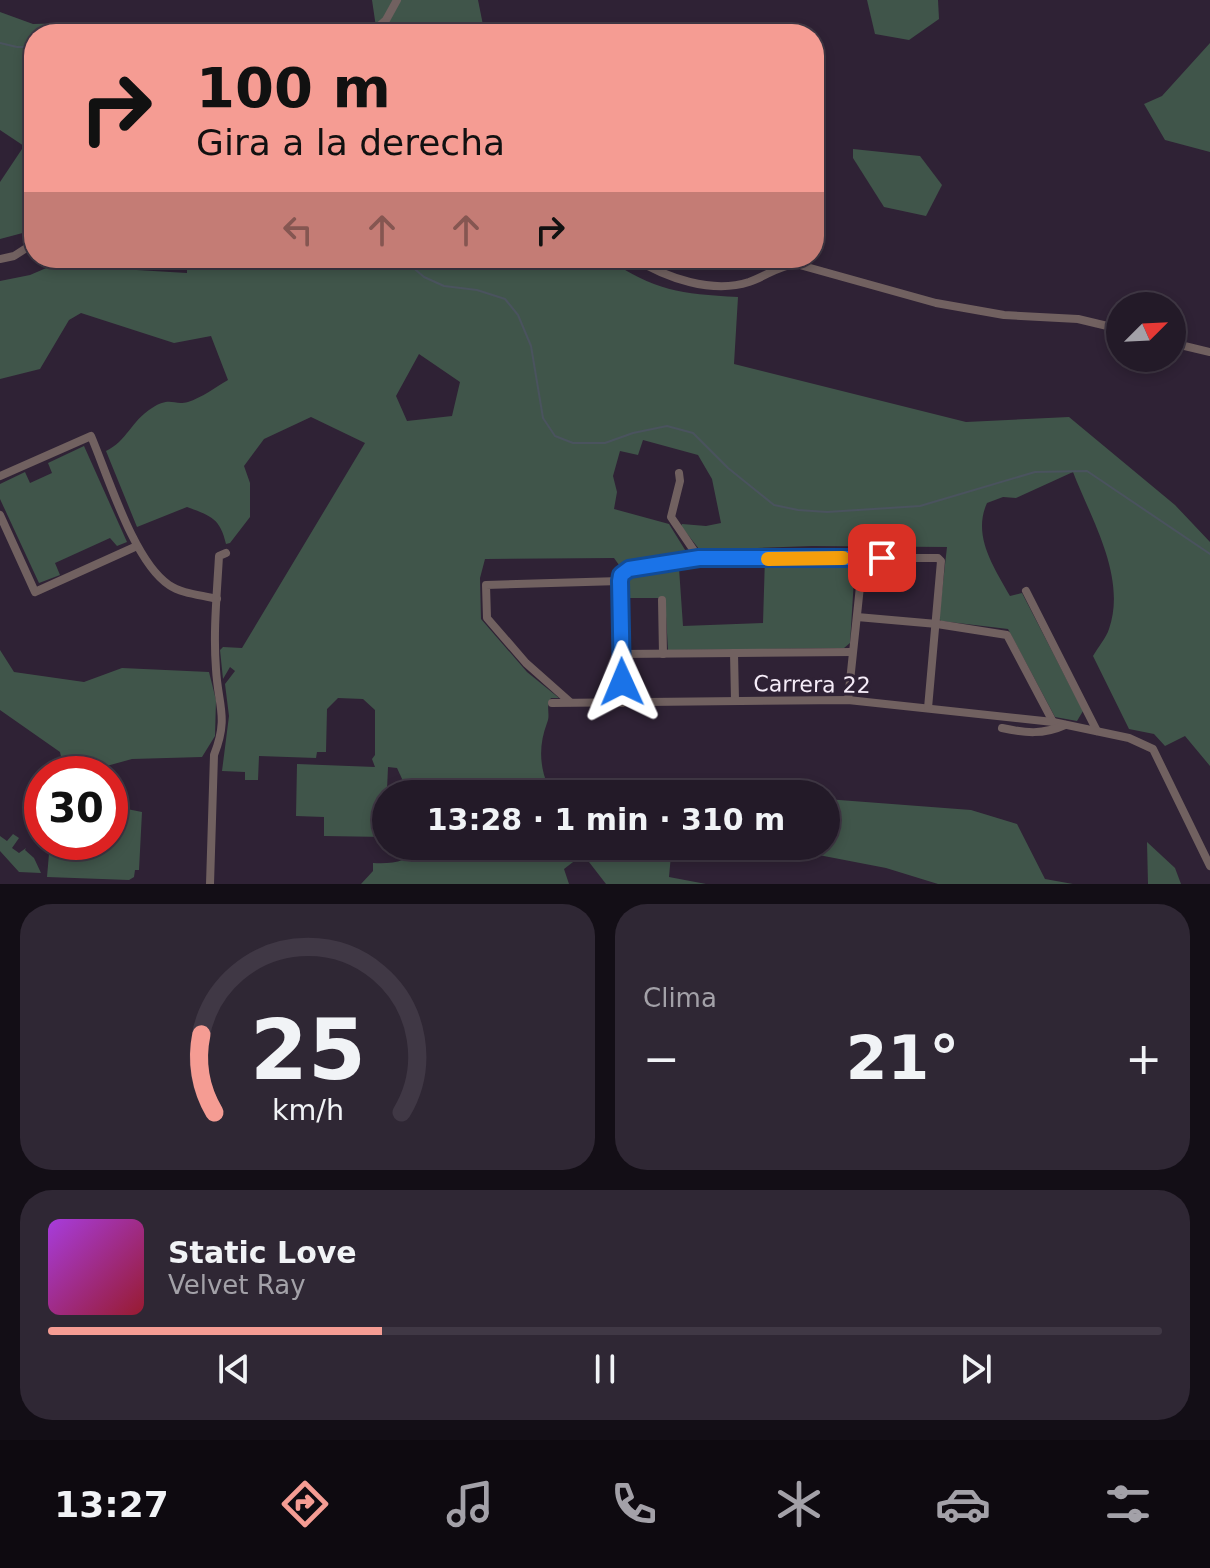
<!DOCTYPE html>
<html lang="es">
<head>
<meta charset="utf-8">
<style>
	body { margin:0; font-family:"DejaVu Sans",sans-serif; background:#2f2734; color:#f1f3f6; height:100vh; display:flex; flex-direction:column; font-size:30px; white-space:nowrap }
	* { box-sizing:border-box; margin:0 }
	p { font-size:26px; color:#a3a1a8 }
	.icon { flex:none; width:44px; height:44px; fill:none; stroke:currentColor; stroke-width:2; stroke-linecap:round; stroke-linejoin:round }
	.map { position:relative; height:884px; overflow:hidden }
	.drawer { display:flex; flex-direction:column; gap:20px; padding:20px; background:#130e16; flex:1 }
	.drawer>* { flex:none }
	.guide { position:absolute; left:24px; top:24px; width:800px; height:244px; border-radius:32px; box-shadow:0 4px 12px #0003,0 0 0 2px #403845; background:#f59c93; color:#111; overflow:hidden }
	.needle { width:52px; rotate:66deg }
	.controls { position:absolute; left:1106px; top:292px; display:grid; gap:16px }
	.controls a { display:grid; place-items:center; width:80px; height:80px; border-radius:50%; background:#231a28; box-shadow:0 4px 12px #0003,0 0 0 2px #403845; font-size:40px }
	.speed { position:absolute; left:24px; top:756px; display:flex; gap:16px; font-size:40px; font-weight:700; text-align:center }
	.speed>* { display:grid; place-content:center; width:104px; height:104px; border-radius:50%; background:#231a28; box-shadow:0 4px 12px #0003,0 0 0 2px #403845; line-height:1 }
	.speed .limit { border:12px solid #d22; background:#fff; color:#111 }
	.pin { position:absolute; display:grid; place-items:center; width:68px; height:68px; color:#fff; margin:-34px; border-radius:16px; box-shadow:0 4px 12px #0006 }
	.me { position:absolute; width:88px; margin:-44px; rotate:359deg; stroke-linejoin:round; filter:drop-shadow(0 0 6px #0008) }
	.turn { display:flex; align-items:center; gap:28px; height:168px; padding:0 40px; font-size:36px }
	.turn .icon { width:104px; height:104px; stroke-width:2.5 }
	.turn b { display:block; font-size:56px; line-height:68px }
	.lanes { display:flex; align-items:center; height:76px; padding:0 40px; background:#0003; justify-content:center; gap:40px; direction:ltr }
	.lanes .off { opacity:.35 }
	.big { font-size:60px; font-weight:600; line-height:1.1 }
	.drawer .widget { flex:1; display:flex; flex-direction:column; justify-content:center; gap:12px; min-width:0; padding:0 28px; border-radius:32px; background:#2f2734 }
	.drawer .dial { align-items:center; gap:0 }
	.dial svg { height:208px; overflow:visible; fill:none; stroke:#403845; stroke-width:7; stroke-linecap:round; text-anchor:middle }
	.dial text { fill:#f1f3f6; stroke:none }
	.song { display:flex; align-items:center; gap:24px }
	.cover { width:96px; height:96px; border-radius:12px; background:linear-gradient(135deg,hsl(280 70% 55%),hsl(350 70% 35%)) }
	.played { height:8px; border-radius:4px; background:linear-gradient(90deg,#f59c93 30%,#403845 30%) }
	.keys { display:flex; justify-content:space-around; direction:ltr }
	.heat { display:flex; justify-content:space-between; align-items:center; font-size:44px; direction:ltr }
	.drawer .tiles { flex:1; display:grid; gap:20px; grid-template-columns:1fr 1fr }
	.widget:last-child { grid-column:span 2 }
	.trip { position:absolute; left:372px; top:780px; width:468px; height:80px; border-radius:40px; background:#231a28; box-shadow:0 4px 12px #0003,0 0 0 2px #403845; font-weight:600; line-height:80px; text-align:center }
	.menu { display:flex; height:128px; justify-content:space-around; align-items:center; background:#0e0a10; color:#a3a1a8 }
	.menu .icon { width:56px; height:56px }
	.menu .selected { color:#f59c93 }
	.menu b { font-size:36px; color:#f1f3f6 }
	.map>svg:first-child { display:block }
	.green { fill:#40554a; fill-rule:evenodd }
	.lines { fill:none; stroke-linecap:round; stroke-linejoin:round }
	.stream { stroke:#4a535e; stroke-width:2 }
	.minor { stroke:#716160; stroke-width:8 }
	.route-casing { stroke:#114b97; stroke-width:20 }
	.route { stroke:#1a73e8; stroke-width:14 }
	.slow { stroke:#f59e0b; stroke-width:14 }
	.labels { text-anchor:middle; stroke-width:6; stroke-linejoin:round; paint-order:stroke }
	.street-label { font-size:22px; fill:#f5ecf8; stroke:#2f2235 }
</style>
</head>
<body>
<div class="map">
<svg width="1210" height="884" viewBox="0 0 1210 884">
	<rect width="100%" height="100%" fill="#2f2235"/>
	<g class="green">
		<polygon points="372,0 478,0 483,25 480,34 377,34"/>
		<polygon points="867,0 938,0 939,19 909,40 875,34"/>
		<polygon points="0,12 33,24 73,23 96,34 34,34 34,230 0,239 0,182 24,146 0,130"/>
		<polygon points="1210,43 1210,152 1165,140 1144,104 1162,96"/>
		<polygon points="853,149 920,156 942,185 926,216 884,207 853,158"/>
		<path d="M57,258h64l-1,11 67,4v-15h419c49,33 74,36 132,39l-4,67 232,58 103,-5 106,88 35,37v224l-25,-30 -20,10 -11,-12 -25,-5 -36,-73c5,-9 13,-18 16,-27 18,-52 -18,-110 -36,-157l-57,26 -13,-1 -16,6c-15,33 7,64 23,93l12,-3 61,118 -6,10 -22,-4 -47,-88 -67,-8 -2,-3 8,-71 -135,-1 -108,4 -5,-1 -18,-23 1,-2 24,2 15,-3 -9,-44 -14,-24 -55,-15 -5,15 -18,-4 -7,25 4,16 -3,17 55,15 18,29 -68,12 -5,-7 -129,1 -5,19 1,41 46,53 32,26h-8c-6,9 0,16 -4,25 -8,21 -8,42 1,63l171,8h-310l-12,-26 -9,-1 -1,23 9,1v3h-10v43l-62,-1v-19l-28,-1 1,-52 78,3 -3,-8 3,-4v-45l-12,-11 -25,-1 -11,11 -1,43h-9l-1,6 -57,-2 -1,24h-13v-8l-23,-1 7,-55 -4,-32 10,-13 -5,-4 -7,12 -3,-29 3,-3 19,1 123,-205 -54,-26 -47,22 -20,27 6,17v34l-20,26 -4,1c-6,-26 -15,-28 -39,-37l-50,20 -31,-76c21,-10 25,-30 46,-43 19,-12 21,-2 36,-6 13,-4 28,-15 40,-22l-17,-44 -37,7 -93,-30 -12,7 -29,49 -40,10v-98l30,-6 28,-12zM419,354l41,28 -8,34 -45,5 -11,-25z"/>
		<polygon points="84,446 127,542 117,546 110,538 55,563 60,575 39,583 0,499 0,484 25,472 30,483 52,473 48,463"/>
		<polygon points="851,554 855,563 850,643 844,648 668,650 665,598 626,598 629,577 671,566 679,568 683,626 763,623 765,557"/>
		<polygon points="0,650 14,672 84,682 122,668 209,672 216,700 215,736 202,757 132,759 103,767 103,774 65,774 60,752 0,710"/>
		<polygon points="110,783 127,809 142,812 139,870 135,870 134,877 129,880 47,877 50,842 110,842"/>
		<polygon points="826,799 971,810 1017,824 1045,879 1073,884 938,884 886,868 772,846 826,846"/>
		<polygon points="13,834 19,838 12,848 19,853 26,848 25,850 34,858 41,873 19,872 0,851 0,836 7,841"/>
		<polygon points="1147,842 1175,868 1181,884 1148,884"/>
		<path d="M421,846h305l-4,10 -51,-1 -2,22 37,7h-100l-17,-22 -12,-3 -13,10 5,15h-208l12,-13v-8c20,1 36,-1 48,-17z"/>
	</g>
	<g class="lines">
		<g class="stream">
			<polyline points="0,43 17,47 34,47"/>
			<polyline points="402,258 424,277 444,286 477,290 505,299 518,315 531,346 543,418 555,436 573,443 605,443 633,433 667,426 693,433 728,468 774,505 798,510 827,512 920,506 1035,472 1087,471 1210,554"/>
		</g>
		<g class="minor">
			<polyline points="370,34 386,20 397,0"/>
			<path d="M634,258c32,20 78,36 115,24 17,-6 31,-17 47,-18l140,39 68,12 74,4 42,10"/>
			<polyline points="0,259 14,256 34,243"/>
			<polyline points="1172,343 1210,352"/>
			<polyline points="679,473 680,481 671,517 699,558"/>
			<path d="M0,476l91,-40c17,40 43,126 78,149 13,9 33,10 48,14"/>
			<polyline points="0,515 35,592 137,546"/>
			<polyline points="1026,591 1097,731"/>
			<polyline points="662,600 663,654"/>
			<polyline points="857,617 937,624 1007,635 1053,722"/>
			<polyline points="734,653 735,700"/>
			<polyline points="621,654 852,652"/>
			<polyline points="848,700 863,558"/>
			<polyline points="570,702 526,663 487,618 486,585 620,581"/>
			<polyline points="552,703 848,700 1053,722 1129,738 1153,749 1210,866"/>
			<polyline points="622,703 620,581 621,575 629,569 699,558 938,558 941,561 928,708"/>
			<path d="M1002,728c23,5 41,7 63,-3"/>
			<path d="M210,884l4,-129c15,-38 4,-49 2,-86 -3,-37 1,-76 3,-113l7,-3"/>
		</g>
	</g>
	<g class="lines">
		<defs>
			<polyline id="route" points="622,682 620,581 621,575 629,569 699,558 882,558"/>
		</defs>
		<use href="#route" class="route-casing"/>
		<use href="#route" class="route"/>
		<polyline class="slow" points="768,559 843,558"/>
	</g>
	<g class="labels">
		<g class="street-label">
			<text transform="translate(812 684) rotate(1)" y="8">Carrera 22</text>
		</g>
	</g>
</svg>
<div class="controls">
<a><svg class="needle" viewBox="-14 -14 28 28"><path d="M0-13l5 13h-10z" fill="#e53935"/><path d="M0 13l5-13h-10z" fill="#a3a1a8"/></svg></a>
</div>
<div class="speed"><div class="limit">30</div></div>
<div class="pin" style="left:882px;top:558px;background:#d93025"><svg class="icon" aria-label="arrive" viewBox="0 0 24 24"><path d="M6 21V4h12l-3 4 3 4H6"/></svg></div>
<svg class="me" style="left:622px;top:682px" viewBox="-20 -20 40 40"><path d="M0-17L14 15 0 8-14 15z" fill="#1a73e8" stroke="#fff" stroke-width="4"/></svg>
<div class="trip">13:28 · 1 min · 310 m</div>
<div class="guide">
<div class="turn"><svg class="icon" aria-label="right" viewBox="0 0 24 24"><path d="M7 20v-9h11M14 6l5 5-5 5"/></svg><div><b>100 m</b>Gira a la derecha</div></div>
<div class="lanes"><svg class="icon off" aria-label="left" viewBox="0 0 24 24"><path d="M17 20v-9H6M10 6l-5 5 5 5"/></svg><svg class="icon off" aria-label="ahead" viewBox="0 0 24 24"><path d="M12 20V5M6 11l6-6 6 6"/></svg><svg class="icon off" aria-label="ahead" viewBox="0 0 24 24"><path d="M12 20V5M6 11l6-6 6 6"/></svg><svg class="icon" aria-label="right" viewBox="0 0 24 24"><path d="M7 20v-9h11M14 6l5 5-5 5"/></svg></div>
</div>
</div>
<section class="drawer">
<div class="tiles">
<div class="widget dial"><svg viewBox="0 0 100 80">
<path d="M14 69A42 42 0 1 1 86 69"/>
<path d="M14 69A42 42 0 0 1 9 39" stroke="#f59c93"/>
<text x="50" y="56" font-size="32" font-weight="700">25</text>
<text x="50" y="72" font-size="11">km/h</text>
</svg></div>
<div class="widget"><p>Clima</p>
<div class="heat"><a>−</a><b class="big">21°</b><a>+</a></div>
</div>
<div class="widget">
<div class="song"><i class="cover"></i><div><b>Static Love</b><p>Velvet Ray</p></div></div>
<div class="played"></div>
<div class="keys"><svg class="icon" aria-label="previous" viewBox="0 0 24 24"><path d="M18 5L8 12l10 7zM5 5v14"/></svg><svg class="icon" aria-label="pause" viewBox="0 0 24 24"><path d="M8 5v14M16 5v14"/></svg><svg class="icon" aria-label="next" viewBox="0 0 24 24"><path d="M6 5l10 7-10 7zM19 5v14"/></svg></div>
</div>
</div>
</section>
<nav class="menu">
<b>13:27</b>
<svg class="icon selected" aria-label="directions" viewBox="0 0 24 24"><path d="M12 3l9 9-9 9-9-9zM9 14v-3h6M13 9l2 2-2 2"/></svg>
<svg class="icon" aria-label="music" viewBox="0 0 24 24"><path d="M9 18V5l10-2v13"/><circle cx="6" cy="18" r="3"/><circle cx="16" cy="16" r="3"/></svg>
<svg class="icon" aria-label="phone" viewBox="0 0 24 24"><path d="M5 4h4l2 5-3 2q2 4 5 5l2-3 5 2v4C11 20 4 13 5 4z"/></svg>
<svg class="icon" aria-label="climate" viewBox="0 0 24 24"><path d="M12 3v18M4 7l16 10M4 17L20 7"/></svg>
<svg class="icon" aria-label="car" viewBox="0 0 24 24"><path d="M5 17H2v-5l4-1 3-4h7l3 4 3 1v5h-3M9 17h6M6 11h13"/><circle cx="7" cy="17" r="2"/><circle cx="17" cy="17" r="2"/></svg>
<svg class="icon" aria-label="filters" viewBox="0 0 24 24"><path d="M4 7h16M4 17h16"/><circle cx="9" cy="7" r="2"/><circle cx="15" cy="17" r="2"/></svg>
</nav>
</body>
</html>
